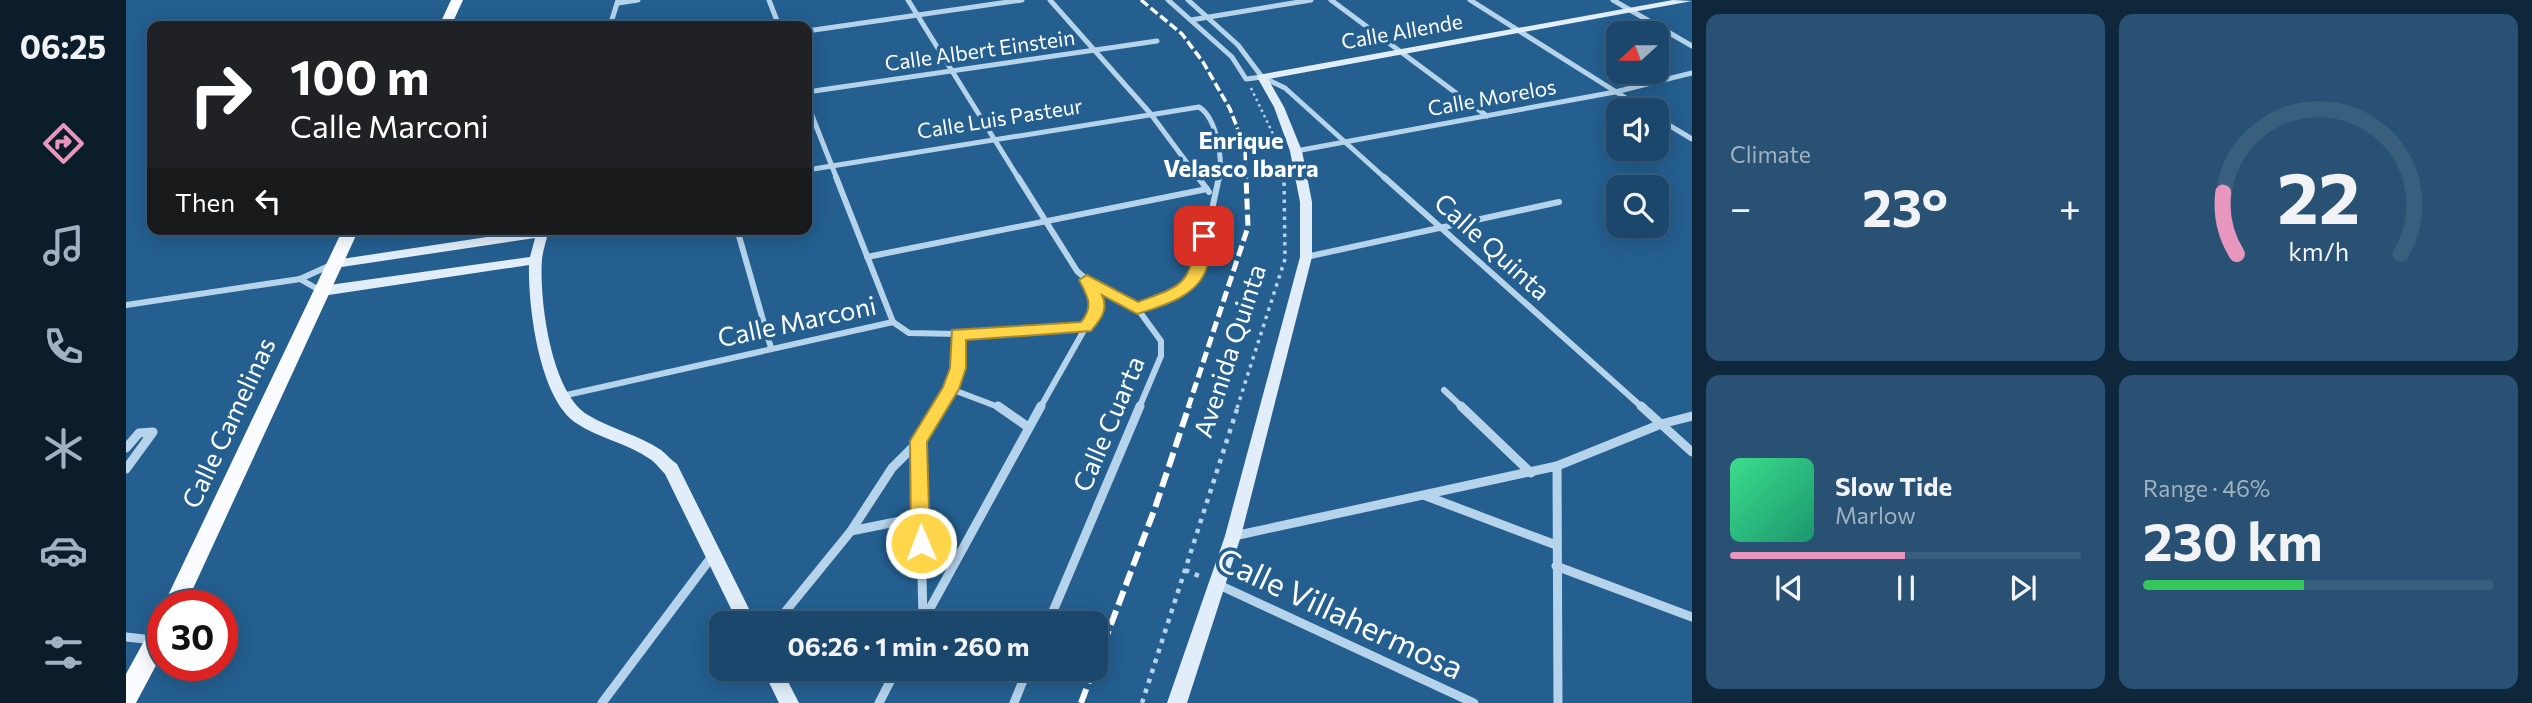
<!DOCTYPE html>
<html lang="en">
<head>
<meta charset="utf-8">
<style>
	body { margin:0; font-family:Commissioner,sans-serif; background:#285174; color:#f1f3f6; height:100vh; display:flex; flex-direction:column; font-size:26px; white-space:nowrap }
	* { box-sizing:border-box; margin:0 }
	p { font-size:23px; color:#a0b2c2 }
	.icon { flex:none; width:38px; height:38px; fill:none; stroke:currentColor; stroke-width:2; stroke-linecap:round; stroke-linejoin:round }
	.map { position:relative; flex:1; overflow:hidden }
	.sheet { display:flex; flex-direction:column; gap:14px; padding:14px; background:#0f273b; width:840px }
	.sheet>* { flex:none }
	.banner { position:absolute; left:21px; top:21px; width:665px; height:214px; border-radius:14px; box-shadow:0 4px 18px #0003,0 0 0 2px #395f7f; background:#202124; color:#fff; overflow:hidden }
	.needle { width:46px; rotate:249deg }
	.fabs { position:absolute; left:1480px; top:21px; display:grid; gap:14px }
	.fabs a { display:grid; place-items:center; width:63px; height:63px; border-radius:14px; background:#1b476c; box-shadow:0 4px 18px #0003,0 0 0 2px #395f7f; font-size:35px }
	.speed { position:absolute; left:21px; top:590px; display:flex; gap:14px; font-size:35px; font-weight:700; text-align:center }
	.speed>* { display:grid; place-content:center; width:91px; height:91px; border-radius:50%; background:#1b476c; box-shadow:0 4px 18px #0003,0 0 0 2px #395f7f; line-height:1 }
	.speed .limit { border:10px solid #d22; background:#fff; color:#111 }
	.pin { position:absolute; display:grid; place-items:center; width:60px; height:60px; color:#fff; margin:-30px; border-radius:14px; box-shadow:0 4px 10px #0006 }
	.me { position:absolute; width:77px; margin:-38px; rotate:359deg; stroke-linejoin:round; filter:drop-shadow(0 0 5px #0008) }
	.turn { display:flex; align-items:center; gap:24px; height:147px; padding:0 28px; font-size:32px }
	.turn .icon { width:91px; height:91px; stroke-width:2.5 }
	.turn b { display:block; font-size:49px; line-height:60px }
	.then { display:flex; align-items:center; height:66px; padding:0 28px; background:#0003; gap:14px; font-size:26px }
	.big { font-size:52px; font-weight:700; line-height:1.1 }
	.sheet .widget { flex:1; display:flex; flex-direction:column; justify-content:center; gap:10px; min-width:0; padding:0 24px; border-radius:14px; background:#285174 }
	.sheet .dial { align-items:center; gap:0 }
	.dial svg { height:182px; overflow:visible; fill:none; stroke:#395f7f; stroke-width:7; stroke-linecap:round; text-anchor:middle }
	.dial text { fill:#f1f3f6; stroke:none }
	.song { display:flex; align-items:center; gap:21px }
	.cover { width:84px; height:84px; border-radius:10px; background:linear-gradient(135deg,hsl(150 70% 55%),hsl(160 70% 35%)) }
	.played { height:7px; border-radius:4px; background:linear-gradient(90deg,#e797bd 50%,#395f7f 50%) }
	.keys { display:flex; justify-content:space-around; direction:ltr }
	.heat { display:flex; justify-content:space-between; align-items:center; font-size:38px; direction:ltr }
	.charge { height:10px; border-radius:5px; background:linear-gradient(90deg,#34c759 46%,#395f7f 0) }
	.sheet .tiles { flex:1; display:grid; gap:14px; grid-template-columns:repeat(2,1fr) }
	.trip { position:absolute; left:583px; top:611px; width:399px; height:70px; border-radius:14px; background:#1b476c; box-shadow:0 4px 18px #0003,0 0 0 2px #395f7f; font-weight:700; line-height:70px; text-align:center }
	main { display:flex; flex:1; min-height:0 }
	.dock { display:flex; flex-direction:column; width:126px; justify-content:space-around; align-items:center; background:#0b1c2b; color:#a0b2c2 }
	.dock .icon { width:49px; height:49px }
	.dock .selected { color:#e797bd }
	.dock b { font-size:32px; color:#f1f3f6 }
	.map>svg:first-child { display:block }
	.lines { fill:none; stroke-linecap:round; stroke-linejoin:round }
	.path-far2 { stroke:#b5d4ec; stroke-width:2.5; stroke-dasharray:2.5 3.5; stroke-linecap:butt }
	.path-far1 { stroke:#b5d4ec; stroke-width:3.5; stroke-dasharray:3.5 5; stroke-linecap:butt }
	.path { stroke:#b5d4ec; stroke-width:4.5; stroke-dasharray:4.5 6; stroke-linecap:butt }
	.street-far2 { stroke:#b5d4ec; stroke-width:5 }
	.street-far1 { stroke:#b5d4ec; stroke-width:6 }
	.street { stroke:#b5d4ec; stroke-width:9 }
	.secondary { fill:#e1eef9; fill-rule:evenodd }
	.primary { fill:#fafcff; fill-rule:evenodd }
	.rail-far2 { stroke:#fff; stroke-width:3.5; stroke-dasharray:9 3.5; stroke-linecap:butt }
	.rail-far1 { stroke:#fff; stroke-width:5; stroke-dasharray:11 5; stroke-linecap:butt }
	.rail { stroke:#fff; stroke-width:6; stroke-dasharray:15 6; stroke-linecap:butt }
	.route { fill:#ffd54a; stroke:#a68a30; stroke-width:2 }
	.labels { text-anchor:middle; stroke-width:7; stroke-linejoin:round; paint-order:stroke }
	.far-street-label { font-size:21px; fill:#fff; stroke:#245f90 }
	.far-quarter-label { font-size:24px; font-weight:bold; fill:#fff; stroke:#245f90 }
	.street-label { font-size:26px; fill:#fff; stroke:#245f90 }
	.near-street-label { font-size:32px; fill:#fff; stroke:#245f90 }
</style>
</head>
<body>
<main>
<nav class="dock">
<b>06:25</b>
<svg class="icon selected" aria-label="directions" viewBox="0 0 24 24"><path d="M12 3l9 9-9 9-9-9zM9 14v-3h6M13 9l2 2-2 2"/></svg>
<svg class="icon" aria-label="music" viewBox="0 0 24 24"><path d="M9 18V5l10-2v13"/><circle cx="6" cy="18" r="3"/><circle cx="16" cy="16" r="3"/></svg>
<svg class="icon" aria-label="phone" viewBox="0 0 24 24"><path d="M5 4h4l2 5-3 2q2 4 5 5l2-3 5 2v4C11 20 4 13 5 4z"/></svg>
<svg class="icon" aria-label="climate" viewBox="0 0 24 24"><path d="M12 3v18M4 7l16 10M4 17L20 7"/></svg>
<svg class="icon" aria-label="car" viewBox="0 0 24 24"><path d="M5 17H2v-5l4-1 3-4h7l3 4 3 1v5h-3M9 17h6M6 11h13"/><circle cx="7" cy="17" r="2"/><circle cx="17" cy="17" r="2"/></svg>
<svg class="icon" aria-label="filters" viewBox="0 0 24 24"><path d="M4 7h16M4 17h16"/><circle cx="9" cy="7" r="2"/><circle cx="15" cy="17" r="2"/></svg>
</nav>
<div class="map">
<svg width="1566" height="703" viewBox="0 0 1566 703">
	<rect width="100%" height="100%" fill="#245f90"/>
	<g class="lines">
		<g class="path-far2">
			<polyline points="1125,88 1147,134"/>
			<polyline points="1157,168 1158,179"/>
		</g>
		<polyline class="path-far1" points="1111,408 1159,259 1158,177"/>
		<g class="path">
			<polyline points="1059,570 1078,578"/>
			<polyline points="1016,703 1112,406"/>
		</g>
		<g class="street-far2">
			<polyline points="643,0 653,26"/>
			<polyline points="782,0 893,179"/>
			<polyline points="924,0 1024,113 1073,179"/>
			<polyline points="1042,0 1106,57 1120,79 1136,77"/>
			<polyline points="1062,0 1112,45 1136,77"/>
			<polyline points="1205,0 1361,116"/>
			<polyline points="1344,0 1519,110"/>
			<polyline points="1487,0 1566,46"/>
			<polyline points="492,3 512,0"/>
			<polyline points="1065,20 1185,0"/>
			<polyline points="484,26 492,0"/>
			<polyline points="681,31 896,0"/>
			<polyline points="1136,77 1159,88 1260,179"/>
			<polyline points="681,92 1031,41"/>
			<polyline points="681,103 711,179"/>
			<polyline points="1531,118 1566,139"/>
			<polyline points="1170,151 1489,92 1566,73"/>
			<path d="M681,170l392,-63c18,11 24,52 20,72"/>
		</g>
		<g class="street-far1">
			<polyline points="710,177 767,322"/>
			<polyline points="892,177 951,271 961,280 1011,308"/>
			<polyline points="1072,177 1083,192"/>
			<polyline points="1258,177 1517,408"/>
			<polyline points="611,229 645,348"/>
			<polyline points="741,257 1081,189"/>
			<polyline points="1180,257 1433,202"/>
			<polyline points="174,279 195,291"/>
			<polyline points="0,305 174,279 205,265"/>
			<polyline points="825,389 875,408"/>
			<polyline points="1318,390 1337,408"/>
			<polyline points="436,396 767,322 783,333 832,334 959,327"/>
			<path d="M813,408c17,-27 19,-42 19,-74"/>
			<polyline points="914,408 970,309 970,300 961,280"/>
			<polyline points="1013,408 1035,356 1035,341 1011,308 1061,287 1073,270 1093,177"/>
		</g>
		<g class="street">
			<polyline points="872,406 902,427"/>
			<polyline points="1335,406 1405,473"/>
			<polyline points="1515,406 1566,452"/>
			<polyline points="0,448 13,433 27,432 0,469"/>
			<polyline points="1431,466 1432,703"/>
			<polyline points="1300,496 1430,545"/>
			<polyline points="725,531 794,517"/>
			<polyline points="1108,536 1431,466 1535,424 1566,416"/>
			<polyline points="1430,566 1566,617"/>
			<polyline points="1091,584 1348,703"/>
			<polyline points="797,621 793,441 814,406"/>
			<polyline points="650,623 725,531 766,468 793,441"/>
			<polyline points="796,623 915,406"/>
			<polyline points="922,623 1014,406"/>
			<polyline points="0,637 27,640"/>
			<polyline points="476,703 587,555"/>
			<polyline points="753,703 771,668"/>
			<polyline points="888,703 902,668"/>
		</g>
		<g class="secondary">
			<polygon points="1547,0 1566,1 1142,79 1158,107 1176,151 1186,202 1186,257 1115,536 1061,703 1041,703 1099,536 1174,257 1174,202 1164,151 1148,107 1131,77 1132,75"/>
			<path d="M414,229l6,1 2,3c-2,9 -5,17 -6,26 -3,40 9,134 46,156 23,14 51,20 73,35 5,4 10,10 16,14l79,159h-18l-73,-149c-5,-5 -10,-12 -15,-15 -23,-16 -52,-21 -74,-36 -37,-25 -48,-117 -47,-158l-207,31 -7,-5 7,-5 208,-29 5,-19 -200,30 -5,-1 -1,-3 6,-4z"/>
			<polygon points="636,668 655,668 673,703 653,703"/>
		</g>
		<g class="primary">
			<polygon points="325,0 337,0 325,26 313,26"/>
			<polygon points="217,229 233,229 59,606 37,606"/>
			<polygon points="37,618 37,652 10,703 0,703 0,674 29,621"/>
		</g>
		<polyline class="rail-far2" points="1015,0 1056,34 1077,62 1104,109 1119,148 1120,179"/>
		<polyline class="rail-far1" points="1062,408 1122,227 1120,177"/>
		<g class="rail">
			<polyline points="970,664 1029,508 1063,406"/>
			<polyline points="955,703 968,668"/>
		</g>
	</g>
	<path class="route" d="M1078,232l7,4c-2,11 -2,24 -5,34 -10,27 -44,36 -69,44l-35,-19c7,15 -2,25 -11,36l-125,9v28l-7,21 -32,53 3,101 -2,6 -7,2 -7,-2 -3,-6 -1,-102 33,-54 7,-19 2,-38 129,-8c13,-16 7,-25 -2,-42l8,-5 51,27c45,-17 51,-16 59,-66z"/>
	<g class="labels">
		<g class="far-street-label">
			<text transform="translate(1276 32) rotate(-10)" y="7">Calle Allende</text>
			<text transform="translate(854 51) rotate(-8)" y="7">Calle Albert Einstein</text>
			<text transform="translate(1366 98) rotate(-10)" y="7">Calle Morelos</text>
			<text transform="translate(874 119) rotate(-9)" y="7">Calle Luis Pasteur</text>
		</g>
		<g class="far-quarter-label">
			<text x="1115" y="149">Enrique<tspan x="1115" dy="28">Velasco Ibarra</tspan></text>
		</g>
		<g class="street-label">
			<text transform="translate(1366 247) rotate(42)" y="9">Calle Quinta</text>
			<text transform="translate(671 322) rotate(-12)" y="9">Calle Marconi</text>
			<text transform="translate(1104 351) rotate(-72)" y="9">Avenida Quinta</text>
			<text transform="translate(103 423) rotate(-65)" y="9">Calle Camelinas</text>
			<text transform="translate(983 424) rotate(-67)" y="9">Calle Cuarta</text>
		</g>
		<g class="near-street-label">
			<text transform="translate(1214 614) rotate(25)" y="11">Calle Villahermosa</text>
		</g>
	</g>
</svg>
<div class="fabs">
<a><svg class="needle" viewBox="-14 -14 28 28"><path d="M0-13l5 13h-10z" fill="#e53935"/><path d="M0 13l5-13h-10z" fill="#a0b2c2"/></svg></a>
<a><svg class="icon" aria-label="sound" viewBox="0 0 24 24"><path d="M4 9h4l5-4v14l-5-4H4zM17 9q2 3 0 6"/></svg></a>
<a><svg class="icon" aria-label="search" viewBox="0 0 24 24"><circle cx="10" cy="10" r="6"/><path d="M15 15l6 6"/></svg></a>
</div>
<div class="speed"><div class="limit">30</div></div>
<div class="pin" style="left:1078px;top:236px;background:#d93025"><svg class="icon" aria-label="arrive" viewBox="0 0 24 24"><path d="M6 21V4h12l-3 4 3 4H6"/></svg></div>
<svg class="me" style="left:795px;top:543px" viewBox="-20 -20 40 40"><circle r="17" fill="#ffd54a" stroke="#fff" stroke-width="3"/><path d="M0-11L8 9 0 5-8 9z" fill="#fff"/></svg>
<div class="trip">06:26 · 1 min · 260 m</div>
<div class="banner">
<div class="turn"><svg class="icon" aria-label="right" viewBox="0 0 24 24"><path d="M7 20v-9h11M14 6l5 5-5 5"/></svg><div><b>100 m</b>Calle Marconi</div></div>
<div class="then">Then<svg class="icon" aria-label="left" viewBox="0 0 24 24"><path d="M17 20v-9H6M10 6l-5 5 5 5"/></svg></div>
</div>
</div>
<section class="sheet">
<div class="tiles">
<div class="widget"><p>Climate</p>
<div class="heat"><a>−</a><b class="big">23°</b><a>+</a></div>
</div>
<div class="widget dial"><svg viewBox="0 0 100 80">
<path d="M14 69A42 42 0 1 1 86 69"/>
<path d="M14 69A42 42 0 0 1 8 42" stroke="#e797bd"/>
<text x="50" y="56" font-size="32" font-weight="700">22</text>
<text x="50" y="72" font-size="11">km/h</text>
</svg></div>
<div class="widget">
<div class="song"><i class="cover"></i><div><b>Slow Tide</b><p>Marlow</p></div></div>
<div class="played"></div>
<div class="keys"><svg class="icon" aria-label="previous" viewBox="0 0 24 24"><path d="M18 5L8 12l10 7zM5 5v14"/></svg><svg class="icon" aria-label="pause" viewBox="0 0 24 24"><path d="M8 5v14M16 5v14"/></svg><svg class="icon" aria-label="next" viewBox="0 0 24 24"><path d="M6 5l10 7-10 7zM19 5v14"/></svg></div>
</div>
<div class="widget"><p>Range · 46%</p><b class="big">230 km</b><div class="charge"></div></div>
</div>
</section>
</main>
</body>
</html>
